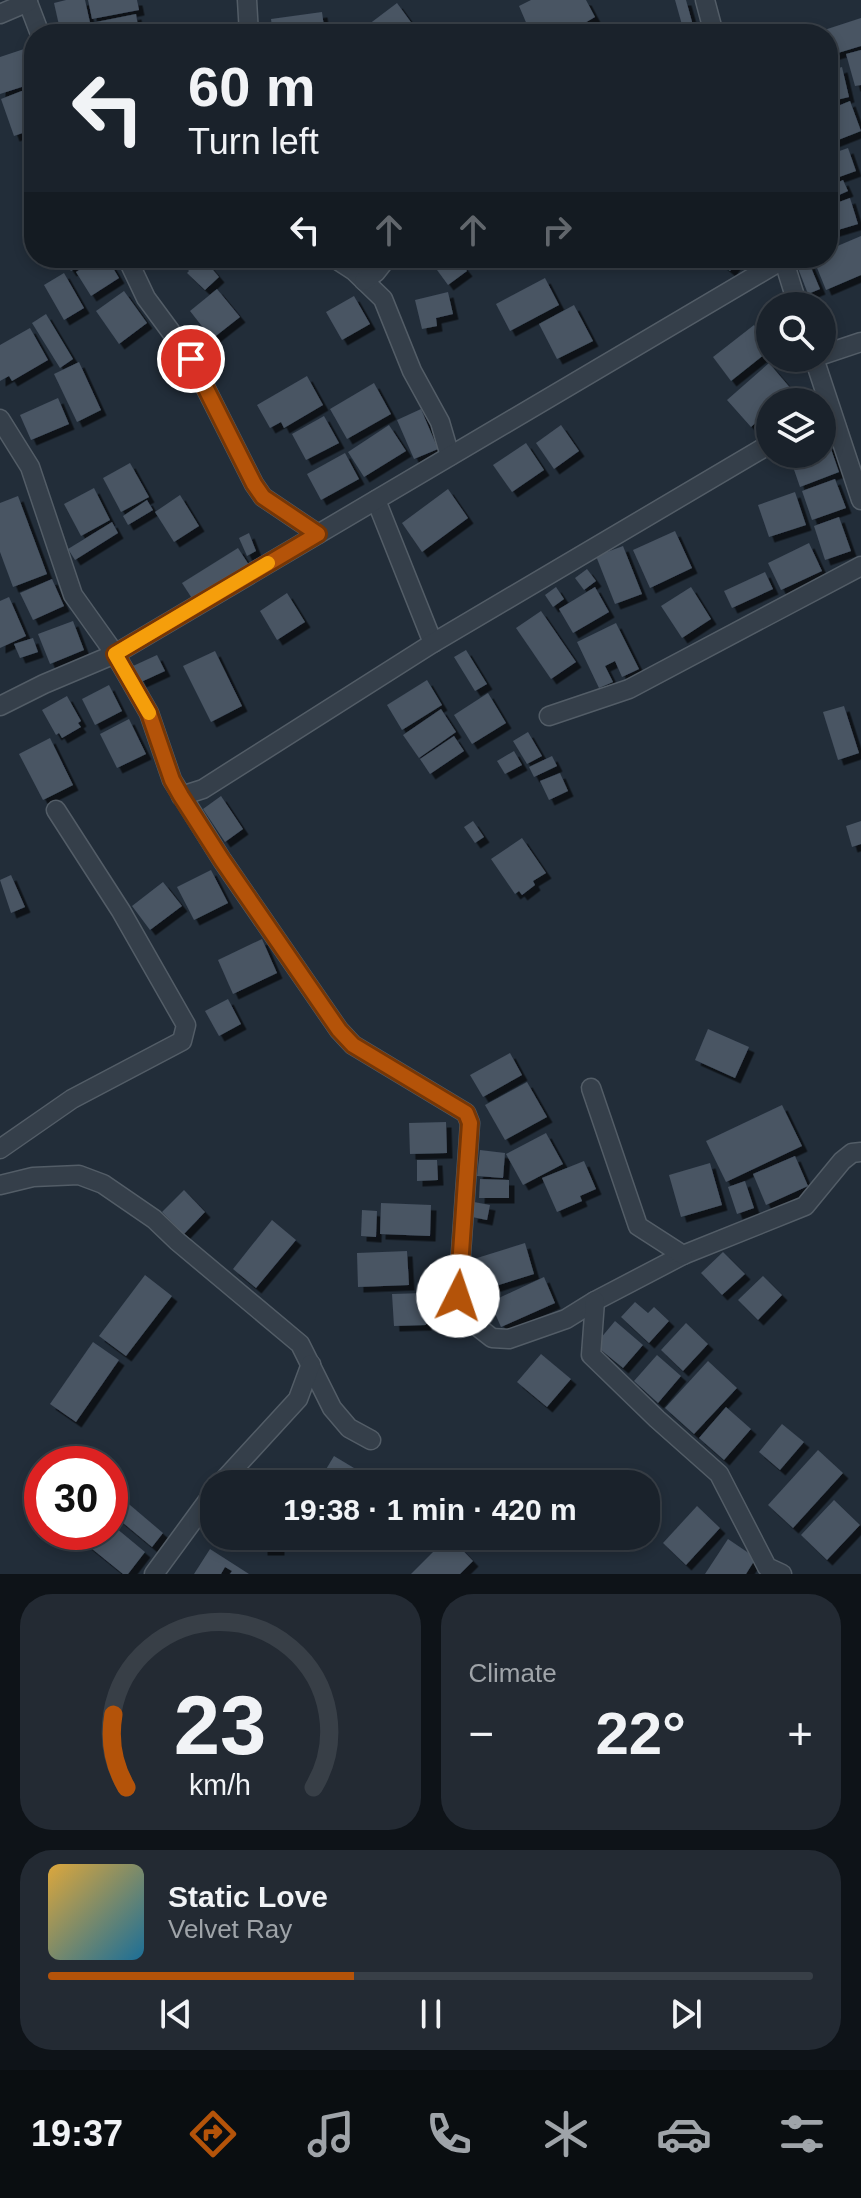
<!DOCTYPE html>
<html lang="en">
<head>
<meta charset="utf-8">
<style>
	body { margin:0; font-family:Arial,sans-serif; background:#232a33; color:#f1f3f6; height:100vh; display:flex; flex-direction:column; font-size:30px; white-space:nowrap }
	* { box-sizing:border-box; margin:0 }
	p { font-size:26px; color:#9fa4a9 }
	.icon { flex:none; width:44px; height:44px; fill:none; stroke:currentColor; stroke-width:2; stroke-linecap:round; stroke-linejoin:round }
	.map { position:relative; height:1574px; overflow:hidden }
	.side { display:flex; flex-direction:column; gap:20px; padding:20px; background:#0e1318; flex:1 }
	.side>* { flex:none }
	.banner { position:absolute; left:24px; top:24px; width:814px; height:244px; border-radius:32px; box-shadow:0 4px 12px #0003,0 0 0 2px #383f47; background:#1a222b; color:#f1f3f6; overflow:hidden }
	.buttons { position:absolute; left:756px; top:292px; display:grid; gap:16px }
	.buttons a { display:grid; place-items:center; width:80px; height:80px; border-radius:50%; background:#1a222b; box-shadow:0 4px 12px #0003,0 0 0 2px #383f47; font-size:40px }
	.speed { position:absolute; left:24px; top:1446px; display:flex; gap:16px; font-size:40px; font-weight:700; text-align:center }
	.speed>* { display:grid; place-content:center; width:104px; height:104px; border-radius:50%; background:#1a222b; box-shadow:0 4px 12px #0003,0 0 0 2px #383f47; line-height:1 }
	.speed .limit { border:12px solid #d22; background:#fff; color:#111 }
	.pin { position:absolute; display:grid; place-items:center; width:68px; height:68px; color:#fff; margin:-34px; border:4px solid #fff; border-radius:50%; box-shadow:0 2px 8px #0007 }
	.me { position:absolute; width:88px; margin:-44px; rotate:4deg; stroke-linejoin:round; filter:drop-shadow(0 0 6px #0008) }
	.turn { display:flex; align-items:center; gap:28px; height:168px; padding:0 32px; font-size:36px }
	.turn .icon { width:104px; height:104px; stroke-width:2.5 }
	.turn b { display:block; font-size:56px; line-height:68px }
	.lanes { display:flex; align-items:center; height:76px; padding:0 32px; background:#0003; justify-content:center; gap:40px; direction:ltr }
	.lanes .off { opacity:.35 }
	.big { font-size:60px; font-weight:600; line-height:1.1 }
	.side .tile { flex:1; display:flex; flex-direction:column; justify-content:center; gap:12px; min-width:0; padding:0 28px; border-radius:32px; background:#232a33 }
	.side .dial { align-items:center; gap:0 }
	.dial svg { height:208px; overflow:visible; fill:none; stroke:#383f47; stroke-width:7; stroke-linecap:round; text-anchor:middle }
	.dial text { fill:#f1f3f6; stroke:none }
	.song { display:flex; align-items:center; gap:24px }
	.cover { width:96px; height:96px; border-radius:12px; background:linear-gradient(135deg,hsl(40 70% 55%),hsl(200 70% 35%)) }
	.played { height:8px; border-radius:4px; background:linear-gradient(90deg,#b45309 40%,#383f47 40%) }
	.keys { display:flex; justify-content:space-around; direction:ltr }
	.heat { display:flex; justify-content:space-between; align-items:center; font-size:44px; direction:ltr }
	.side .tiles { flex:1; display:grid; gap:20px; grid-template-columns:1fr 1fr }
	.tile:last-child { grid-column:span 2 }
	.trip { position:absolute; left:200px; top:1470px; width:460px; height:80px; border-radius:32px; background:#1a222b; box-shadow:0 4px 12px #0003,0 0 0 2px #383f47; font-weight:600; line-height:80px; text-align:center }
	.dock { display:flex; height:128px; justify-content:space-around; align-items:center; background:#0a0e11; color:#9fa4a9 }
	.dock .icon { width:56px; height:56px }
	.dock .selected { color:#b45309 }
	.dock b { font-size:36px; color:#f1f3f6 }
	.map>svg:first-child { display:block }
	.building { fill:#485463; filter:url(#shadow) }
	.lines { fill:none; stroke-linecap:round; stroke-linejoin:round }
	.street-casing { stroke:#535d67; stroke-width:21 }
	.street { stroke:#353f4a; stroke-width:18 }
	.route-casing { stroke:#753606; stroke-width:20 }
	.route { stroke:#b45309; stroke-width:14 }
	.slow { stroke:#f59e0b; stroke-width:14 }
</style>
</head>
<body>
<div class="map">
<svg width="861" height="1574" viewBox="0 0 861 1574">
	<defs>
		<filter id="shadow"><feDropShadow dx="5.5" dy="5.5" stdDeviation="0" flood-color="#0009"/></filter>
	</defs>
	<rect width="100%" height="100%" fill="#222d39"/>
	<g class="building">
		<polygon points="66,0 85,0 91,27 61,34 54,3"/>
		<polygon points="88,0 137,0 139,10 92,19"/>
		<polygon points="531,0 586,0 595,17 583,24 586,29 576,34 531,34 519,6"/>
		<polygon points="675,0 686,0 694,29 684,32"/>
		<polygon points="397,3 413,25 401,34 356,34"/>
		<polygon points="322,12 325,34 273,34 271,19"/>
		<polygon points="136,14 139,32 98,34 96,22"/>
		<polygon points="861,18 861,46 828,56 828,34 815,33"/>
		<polygon points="24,49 34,83 0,94 0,57"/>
		<polygon points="861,50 861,85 855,86 846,54"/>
		<polygon points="842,67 849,97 828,102 828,71"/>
		<polygon points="32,87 34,129 14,136 1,99"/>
		<polygon points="850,101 861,131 828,144 828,110"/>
		<polygon points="848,148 856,171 828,181 828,155"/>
		<polygon points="843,180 848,191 828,200 828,187"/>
		<polygon points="850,198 858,224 828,233 828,206"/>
		<polygon points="861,236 861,275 826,290 813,258 828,258 828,250"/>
		<polygon points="62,258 91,258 71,271"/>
		<polygon points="98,258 107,258 119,278 91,296 76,272"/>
		<polygon points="183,258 203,258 219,277 205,290 187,273 189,271 180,261"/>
		<polygon points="431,258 457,258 467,271 448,285 429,259"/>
		<polygon points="714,258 740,258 730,271"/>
		<polygon points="794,258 807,258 820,289 808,294"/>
		<polygon points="64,273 84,308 64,320 44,285"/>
		<polygon points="545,278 559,305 510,331 496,304"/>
		<polygon points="217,289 240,317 212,339 190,311"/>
		<polygon points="124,291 147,323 119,344 96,311"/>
		<polygon points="448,292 453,314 436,318 437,326 422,329 415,300"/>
		<polygon points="354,296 370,324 342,340 326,312"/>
		<polygon points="574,305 593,341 557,359 539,324"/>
		<polygon points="46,314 73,359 60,368 32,323"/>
		<polygon points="754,325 770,346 770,350 731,381 713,357"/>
		<polygon points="30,328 48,360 12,381 9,376 0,381 0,345"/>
		<polygon points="79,362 101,410 77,422 54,374"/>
		<polygon points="769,363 792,390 779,402 770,402 770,410 751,427 727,400"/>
		<polygon points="307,376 323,405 284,428 281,422 270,428 257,405"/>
		<polygon points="374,383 391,414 347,439 330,409"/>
		<polygon points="58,398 69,424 31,440 20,415"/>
		<polygon points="421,409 438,449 414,459 397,420"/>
		<polygon points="324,416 339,443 306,460 292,434"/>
		<polygon points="389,425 406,451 364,477 348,452"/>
		<polygon points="561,425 579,451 554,469 536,443"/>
		<polygon points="526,443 544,470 512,492 493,465"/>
		<polygon points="829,443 839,472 800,487 790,458 800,454 822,454 822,446"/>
		<polygon points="345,453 359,479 321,500 307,474"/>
		<polygon points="130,463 149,497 121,512 103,478"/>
		<polygon points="835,479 846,508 812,520 802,491"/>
		<polygon points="94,488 110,520 81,536 64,504"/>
		<polygon points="448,489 468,518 422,552 402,523"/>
		<polygon points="795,492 806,525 769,537 758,505"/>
		<polygon points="180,495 199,526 174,542 155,512"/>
		<polygon points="18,496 47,574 13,587 0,552 0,503"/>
		<polygon points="147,500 153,510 128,525 123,516"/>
		<polygon points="839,517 851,551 825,560 814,526"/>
		<polygon points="112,522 118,533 75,560 68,549"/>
		<polygon points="675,531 692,568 650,588 633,550"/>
		<polygon points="249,533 256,551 247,556 239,538"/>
		<polygon points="809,543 822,571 781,590 768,563"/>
		<polygon points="623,546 642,594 615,604 596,556"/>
		<polygon points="238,548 249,565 193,600 182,583"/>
		<polygon points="587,569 596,581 584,590 575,578"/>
		<polygon points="765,572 773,589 732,608 724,591"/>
		<polygon points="52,579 64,606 33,620 20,593"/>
		<polygon points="556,587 564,599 553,607 545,595"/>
		<polygon points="595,587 609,612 573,633 559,609"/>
		<polygon points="691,587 711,619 682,638 661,606"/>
		<polygon points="287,593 305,622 277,640 260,611"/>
		<polygon points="9,597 26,636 0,648 0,601"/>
		<polygon points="541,611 576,662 551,679 516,628"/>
		<polygon points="73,621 84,650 50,664 38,634"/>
		<polygon points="616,623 639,669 622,677 615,661 605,666 613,682 599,688 577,642"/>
		<polygon points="33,638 38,652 20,658 14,644"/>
		<polygon points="466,650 487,684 475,691 454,657"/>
		<polygon points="215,651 242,706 211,722 183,666"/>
		<polygon points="157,655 165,671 141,682 133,666"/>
		<polygon points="427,680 442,705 402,730 387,705"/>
		<polygon points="109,685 122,711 95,725 82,699"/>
		<polygon points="488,693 506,723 472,744 454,715"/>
		<polygon points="67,696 81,721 78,723 81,727 62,738 59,733 56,735 42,710"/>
		<polygon points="844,706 859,753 838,760 823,712"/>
		<polygon points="441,709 456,732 419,758 403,735"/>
		<polygon points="129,719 146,754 117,768 100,734"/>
		<polygon points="528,732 542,756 527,764 513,741"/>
		<polygon points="454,736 464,751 430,774 420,759"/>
		<polygon points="50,738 73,785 43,800 19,754"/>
		<polygon points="514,751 522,765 505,774 497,761"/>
		<polygon points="552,756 557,766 534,777 529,767"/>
		<polygon points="560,773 568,791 549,800 540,781"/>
		<polygon points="221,796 243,829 225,842 203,809"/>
		<polygon points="473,821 484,837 475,843 464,827"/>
		<polygon points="861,821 861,844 852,847 846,826"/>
		<polygon points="522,838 546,873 533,881 535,885 522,895 519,891 515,894 491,859"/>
		<polygon points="211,870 228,903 194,920 177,887"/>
		<polygon points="11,875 25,907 11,913 0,880"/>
		<polygon points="163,882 182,906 150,930 132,906"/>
		<polygon points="262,939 277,973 233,994 218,960"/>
		<polygon points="228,999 241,1024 219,1036 205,1011"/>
		<polygon points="708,1029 749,1047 735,1078 695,1060"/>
		<polygon points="510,1053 522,1075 483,1097 470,1075"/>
		<polygon points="527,1082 547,1117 505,1140 485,1105"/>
		<polygon points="782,1105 802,1146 726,1182 706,1141"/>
		<polygon points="446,1122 447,1153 410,1154 409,1123"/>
		<polygon points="546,1133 563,1164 523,1185 506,1154"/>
		<polygon points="480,1150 505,1153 503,1178 477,1176"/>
		<polygon points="795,1156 808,1186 766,1205 753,1174"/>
		<polygon points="417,1160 437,1160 438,1180 417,1181"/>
		<polygon points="584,1161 596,1189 580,1196 582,1201 557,1212 542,1178"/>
		<polygon points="710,1163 722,1205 681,1217 669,1175"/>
		<polygon points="480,1179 509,1180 509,1198 479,1198"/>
		<polygon points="745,1181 754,1208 737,1214 728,1187"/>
		<polygon points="184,1190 205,1212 184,1234 162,1212"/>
		<polygon points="474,1202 490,1205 487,1220 472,1217"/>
		<polygon points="381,1203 431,1205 430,1236 380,1234"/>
		<polygon points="362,1210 377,1211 376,1237 361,1236"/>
		<polygon points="272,1220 296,1240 256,1288 233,1269"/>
		<polygon points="525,1243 534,1274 486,1289 477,1258"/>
		<polygon points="407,1251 409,1285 358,1287 357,1253"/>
		<polygon points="723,1252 745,1274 722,1295 701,1273"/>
		<polygon points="145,1275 172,1296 126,1356 99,1336"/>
		<polygon points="763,1276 782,1295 758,1320 738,1300"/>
		<polygon points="544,1277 555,1303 501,1327 490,1302"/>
		<polygon points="424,1293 426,1325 394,1326 392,1294"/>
		<polygon points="635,1302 648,1313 654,1307 669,1321 649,1343 621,1317"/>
		<polygon points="615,1321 643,1345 623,1368 595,1345"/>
		<polygon points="686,1323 708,1344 683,1371 661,1350"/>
		<polygon points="93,1342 119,1360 76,1422 50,1404"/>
		<polygon points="541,1354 571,1379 547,1407 517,1382"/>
		<polygon points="657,1355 681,1376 658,1403 634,1381"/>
		<polygon points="708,1361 737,1388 694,1434 665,1408"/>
		<polygon points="726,1407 751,1429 724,1460 699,1438"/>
		<polygon points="782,1424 804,1442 780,1470 759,1452"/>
		<polygon points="818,1450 843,1473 793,1528 768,1505"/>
		<polygon points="334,1456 354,1468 345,1484 325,1484 319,1481"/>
		<polygon points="110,1488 163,1533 152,1547 110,1512"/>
		<polygon points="834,1500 860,1525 827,1560 801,1535"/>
		<polygon points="697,1506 720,1528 686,1565 663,1543"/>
		<polygon points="110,1523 145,1552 128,1574 123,1574 86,1544 95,1532 110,1532"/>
		<polygon points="449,1536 473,1561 460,1574 411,1574"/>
		<polygon points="262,1539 279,1540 279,1550 262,1550"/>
		<polygon points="728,1539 756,1558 746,1574 705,1574"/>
		<polygon points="210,1549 249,1574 230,1574 232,1571 225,1567 221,1574 194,1574"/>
	</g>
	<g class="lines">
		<defs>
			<g id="street">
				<polyline points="27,0 40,34"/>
				<polyline points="247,0 249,34"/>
				<polyline points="705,0 714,34"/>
				<polyline points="0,14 28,2"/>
				<polyline points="127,258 146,298 191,359 254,484 263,497 318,534"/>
				<polyline points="334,258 354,271 383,299 412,371 440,422 450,456"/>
				<polyline points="783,258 798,306"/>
				<polyline points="364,281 376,272 387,258"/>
				<polyline points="822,355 861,342"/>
				<polyline points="814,358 861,500"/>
				<polyline points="0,419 30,467 73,595 115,654 149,713 172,780 222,860 339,1030 353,1045 466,1113 470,1123 458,1296 464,1316 492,1338 509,1339 566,1319 595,1301 683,1255 805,1206 842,1161 852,1153 861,1152"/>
				<polyline points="376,500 433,643"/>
				<polyline points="0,706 44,684 115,654 784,259"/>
				<polyline points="549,716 629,689 861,566"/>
				<polyline points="181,796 203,789 433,643 770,444"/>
				<polyline points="591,1088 638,1226 683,1255"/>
				<polyline points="0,1149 72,1099 182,1041 186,1025 121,911 56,810"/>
				<polyline points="0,1185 33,1177 79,1175 103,1184 154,1219 177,1241 300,1344 332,1408 349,1428 371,1440"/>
				<polyline points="595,1301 591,1355 657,1419 719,1474 767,1567 782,1574"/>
				<polyline points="220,1484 298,1399 311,1364"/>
				<polyline points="154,1574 214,1492"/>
			</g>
		</defs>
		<use href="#street" class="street-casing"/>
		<use href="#street" class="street"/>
	</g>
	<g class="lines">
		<defs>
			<polyline id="route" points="191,359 254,484 263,497 318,534 115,654 149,713 172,780 181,796 222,860 339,1030 353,1045 466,1113 470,1123 458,1296"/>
		</defs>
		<use href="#route" class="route-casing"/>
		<use href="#route" class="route"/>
		<polyline class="slow" points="149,713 115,654 268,563"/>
	</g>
</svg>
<div class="buttons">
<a><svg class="icon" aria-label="search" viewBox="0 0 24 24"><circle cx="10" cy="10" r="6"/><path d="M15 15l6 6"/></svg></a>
<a><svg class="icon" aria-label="layers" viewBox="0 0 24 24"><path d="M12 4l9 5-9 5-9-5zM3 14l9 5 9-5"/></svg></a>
</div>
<div class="speed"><div class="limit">30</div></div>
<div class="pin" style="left:191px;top:359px;background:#d93025"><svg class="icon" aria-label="arrive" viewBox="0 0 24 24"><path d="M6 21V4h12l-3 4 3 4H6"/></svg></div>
<svg class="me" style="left:458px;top:1296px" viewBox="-20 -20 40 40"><circle r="19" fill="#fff"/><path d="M0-13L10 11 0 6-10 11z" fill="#b45309"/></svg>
<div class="trip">19:38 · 1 min · 420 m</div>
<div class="banner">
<div class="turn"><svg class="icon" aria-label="left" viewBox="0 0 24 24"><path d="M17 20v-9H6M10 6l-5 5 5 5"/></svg><div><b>60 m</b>Turn left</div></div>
<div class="lanes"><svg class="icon" aria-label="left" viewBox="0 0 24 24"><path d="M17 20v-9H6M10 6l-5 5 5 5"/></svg><svg class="icon off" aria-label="ahead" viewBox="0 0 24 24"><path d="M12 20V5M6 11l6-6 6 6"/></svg><svg class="icon off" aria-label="ahead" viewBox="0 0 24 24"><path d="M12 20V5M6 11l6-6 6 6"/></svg><svg class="icon off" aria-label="right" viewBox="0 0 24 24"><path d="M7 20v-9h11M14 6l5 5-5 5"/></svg></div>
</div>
</div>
<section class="side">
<div class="tiles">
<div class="tile dial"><svg viewBox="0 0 100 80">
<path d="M14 69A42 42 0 1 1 86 69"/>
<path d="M14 69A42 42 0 0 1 9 41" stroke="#b45309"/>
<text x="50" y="56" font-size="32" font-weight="700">23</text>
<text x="50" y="72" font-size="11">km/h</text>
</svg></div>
<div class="tile"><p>Climate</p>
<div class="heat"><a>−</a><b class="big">22°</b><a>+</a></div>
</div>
<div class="tile">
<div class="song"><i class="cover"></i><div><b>Static Love</b><p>Velvet Ray</p></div></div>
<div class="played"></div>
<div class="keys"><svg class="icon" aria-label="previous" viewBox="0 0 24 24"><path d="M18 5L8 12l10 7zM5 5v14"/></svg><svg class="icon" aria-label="pause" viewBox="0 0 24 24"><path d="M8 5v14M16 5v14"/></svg><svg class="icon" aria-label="next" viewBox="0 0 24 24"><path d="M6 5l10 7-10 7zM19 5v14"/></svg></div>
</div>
</div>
</section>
<nav class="dock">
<b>19:37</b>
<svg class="icon selected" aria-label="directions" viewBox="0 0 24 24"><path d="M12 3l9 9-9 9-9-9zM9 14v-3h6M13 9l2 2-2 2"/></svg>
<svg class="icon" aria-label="music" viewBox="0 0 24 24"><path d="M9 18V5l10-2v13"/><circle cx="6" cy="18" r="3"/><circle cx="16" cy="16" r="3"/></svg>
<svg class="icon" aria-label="phone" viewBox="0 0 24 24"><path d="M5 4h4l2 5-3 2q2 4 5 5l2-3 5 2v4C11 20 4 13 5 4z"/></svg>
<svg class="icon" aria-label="climate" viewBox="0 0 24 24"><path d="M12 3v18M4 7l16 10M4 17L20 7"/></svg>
<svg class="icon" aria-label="car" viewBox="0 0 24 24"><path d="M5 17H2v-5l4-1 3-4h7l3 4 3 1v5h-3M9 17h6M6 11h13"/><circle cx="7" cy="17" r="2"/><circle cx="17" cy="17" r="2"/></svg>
<svg class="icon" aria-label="filters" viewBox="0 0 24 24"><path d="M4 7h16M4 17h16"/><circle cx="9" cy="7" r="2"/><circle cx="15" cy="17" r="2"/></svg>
</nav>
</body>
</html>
